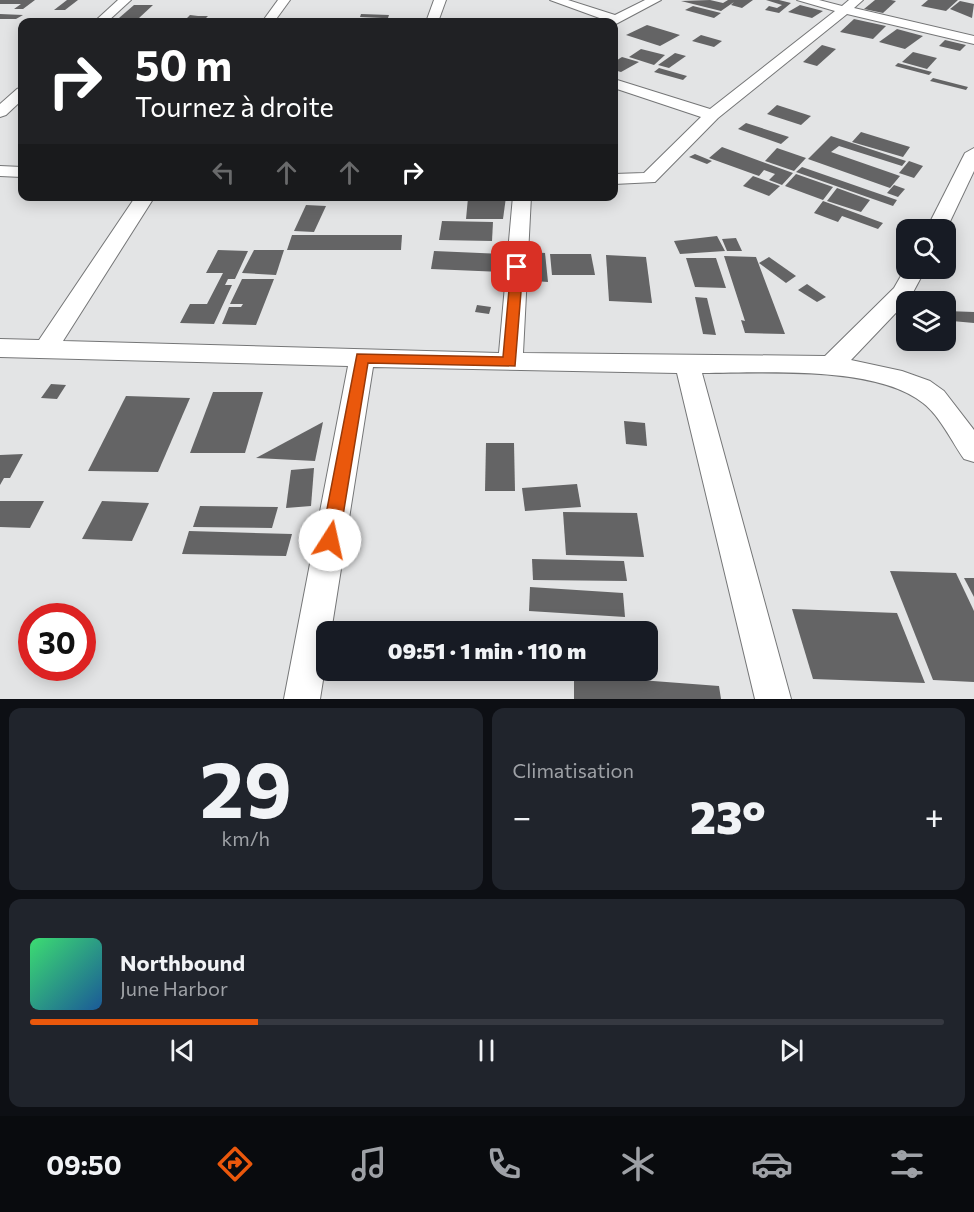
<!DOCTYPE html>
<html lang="fr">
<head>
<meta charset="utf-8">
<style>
	body { margin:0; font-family:Commissioner,sans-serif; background:#20242c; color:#f1f3f6; height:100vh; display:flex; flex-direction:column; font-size:22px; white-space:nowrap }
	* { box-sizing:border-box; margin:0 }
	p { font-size:20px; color:#9ea1a6 }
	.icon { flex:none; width:33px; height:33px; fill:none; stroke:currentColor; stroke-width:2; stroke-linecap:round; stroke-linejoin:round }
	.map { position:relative; height:699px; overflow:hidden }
	.side { display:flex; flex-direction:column; gap:9px; padding:9px; background:#0d0f14; flex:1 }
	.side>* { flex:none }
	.banner { position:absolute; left:18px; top:18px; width:600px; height:183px; border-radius:12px; box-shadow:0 3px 15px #0003; background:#202124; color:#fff; overflow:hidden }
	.buttons { position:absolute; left:896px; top:219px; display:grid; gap:12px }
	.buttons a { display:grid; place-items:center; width:60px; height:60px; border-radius:12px; background:#171b24; box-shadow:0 3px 15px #0003; font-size:30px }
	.speed { position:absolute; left:18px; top:603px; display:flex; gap:12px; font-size:30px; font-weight:700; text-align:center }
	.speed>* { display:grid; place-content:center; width:78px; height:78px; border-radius:50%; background:#171b24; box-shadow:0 3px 15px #0003; line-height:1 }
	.speed .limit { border:9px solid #d22; background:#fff; color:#111 }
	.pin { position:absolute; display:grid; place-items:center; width:51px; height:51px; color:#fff; margin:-26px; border-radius:12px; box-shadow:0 3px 9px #0006 }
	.me { position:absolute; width:66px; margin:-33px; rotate:10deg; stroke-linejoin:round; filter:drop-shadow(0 0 4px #0008) }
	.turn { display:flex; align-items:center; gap:21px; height:126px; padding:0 18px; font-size:27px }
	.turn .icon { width:78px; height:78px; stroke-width:2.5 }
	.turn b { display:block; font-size:42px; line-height:51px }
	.lanes { display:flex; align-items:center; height:57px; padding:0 18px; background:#0003; justify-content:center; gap:30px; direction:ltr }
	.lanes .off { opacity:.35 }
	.big { font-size:45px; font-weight:800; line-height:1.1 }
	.side .card { flex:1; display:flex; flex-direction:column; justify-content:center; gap:9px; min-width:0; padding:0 21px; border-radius:12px; background:#20242c }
	.side .dial { align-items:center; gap:0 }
	.dial b { font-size:78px; line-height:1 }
	.song { display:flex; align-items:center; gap:18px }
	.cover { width:72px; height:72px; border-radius:9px; background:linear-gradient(135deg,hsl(140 70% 55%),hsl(210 70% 35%)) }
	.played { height:6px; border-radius:3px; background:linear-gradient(90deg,#ea580c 25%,#363941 25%) }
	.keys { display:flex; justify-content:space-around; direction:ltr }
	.heat { display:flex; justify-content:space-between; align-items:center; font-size:33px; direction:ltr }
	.side .tiles { flex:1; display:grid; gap:9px; grid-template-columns:1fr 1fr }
	.card:last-child { grid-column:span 2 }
	.trip { position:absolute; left:316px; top:621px; width:342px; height:60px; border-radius:12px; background:#171b24; box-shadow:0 3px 15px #0003; font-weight:800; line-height:60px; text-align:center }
	.menu { display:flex; height:96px; justify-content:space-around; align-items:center; background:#090b0e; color:#9ea1a6 }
	.menu .icon { width:42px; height:42px }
	.menu .selected { color:#ea580c }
	.menu b { font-size:27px; color:#f1f3f6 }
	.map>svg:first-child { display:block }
	.building { fill:#646465 }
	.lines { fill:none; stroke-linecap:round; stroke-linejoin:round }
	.street-casing { stroke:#757677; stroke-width:2 }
	.street { fill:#fff; fill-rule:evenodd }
	.route { fill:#ea580c; stroke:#983908; stroke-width:1.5 }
</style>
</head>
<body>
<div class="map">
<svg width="974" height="699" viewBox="0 0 974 699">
	<rect width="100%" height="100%" fill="#e3e4e5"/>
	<g class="building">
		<polygon points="0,0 35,0 23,9 14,9 21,4 0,4"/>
		<polygon points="67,0 78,0 65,10 54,10"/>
		<polygon points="710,0 723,3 728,0 753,0 742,8 731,5 734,2 721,11 681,1"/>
		<polygon points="766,0 779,0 791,3 779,13 765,10 769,6 777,8 782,5"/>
		<polygon points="875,0 891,0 896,1 883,13 864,9"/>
		<polygon points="928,0 958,0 946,11 921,6"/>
		<polygon points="960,1 974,4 972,18 950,9"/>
		<polygon points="134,5 153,5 139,18 119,18"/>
		<polygon points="800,5 823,11 812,18 788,12"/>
		<polygon points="693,6 721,13 714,18 685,10"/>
		<polygon points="0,14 23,15 16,19 0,19"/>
		<polygon points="361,14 389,15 387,21 380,21 382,18 360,17"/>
		<polygon points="190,15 198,16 208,16 202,22 191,22 191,20 185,20"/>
		<polygon points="854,19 886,26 873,39 840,32"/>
		<polygon points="647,25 680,35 660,46 626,35"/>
		<polygon points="897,29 923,36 905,49 879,42"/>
		<polygon points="701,35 722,41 714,47 692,41"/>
		<polygon points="945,40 966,45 960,51 939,46"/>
		<polygon points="822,45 836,49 817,66 803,62"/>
		<polygon points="641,49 665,55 654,65 629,57"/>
		<polygon points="913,52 937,58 927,69 902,62"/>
		<polygon points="675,53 686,56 669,68 658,65"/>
		<polygon points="622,57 639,62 621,72 614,70 614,62"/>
		<polygon points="898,63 932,72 929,75 895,66"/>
		<polygon points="659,68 687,76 683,80 654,72"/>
		<polygon points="933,78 968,87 966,90 930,81"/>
		<polygon points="777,105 811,116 801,125 767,114"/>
		<polygon points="746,123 789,137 781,144 738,129"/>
		<polygon points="861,132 910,147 903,157 852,142"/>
		<polygon points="831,136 906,161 902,166 839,146 831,152 900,176 890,188 808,159"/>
		<polygon points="722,147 793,173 782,185 769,180 775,174 764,170 759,176 709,158"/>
		<polygon points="777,148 806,158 794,171 765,161"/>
		<polygon points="695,154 712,161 707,164 689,157"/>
		<polygon points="909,161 923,166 914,178 899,173"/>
		<polygon points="802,167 897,200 893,206 796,172"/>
		<polygon points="796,174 833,187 823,200 785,186"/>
		<polygon points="753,176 780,186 769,196 743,186"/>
		<polygon points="894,185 905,189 898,197 887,193"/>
		<polygon points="837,188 870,200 861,212 827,201"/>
		<polygon points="506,197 503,219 466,219 468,198"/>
		<polygon points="823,201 883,223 878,229 842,216 838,222 814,213"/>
		<polygon points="306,205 326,206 314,232 294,231"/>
		<polygon points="442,221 493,222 492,241 439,240"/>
		<polygon points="292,235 402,235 401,250 287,250"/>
		<polygon points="717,236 725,251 680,254 674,241"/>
		<polygon points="736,238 742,251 727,251 722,239"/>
		<polygon points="218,250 248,251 235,279 228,279 225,285 232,285 214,324 180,323 190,304 207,304 223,273 206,273"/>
		<polygon points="254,250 284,250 276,275 242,273"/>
		<polygon points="434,251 503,254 502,272 431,269"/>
		<polygon points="532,252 545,253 548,282 534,281"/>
		<polygon points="550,254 591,254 595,275 552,275"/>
		<polygon points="606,255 646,257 652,303 609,301"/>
		<polygon points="724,256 756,257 785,334 745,333 741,320 745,321"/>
		<polygon points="769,257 796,276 786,283 759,263"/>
		<polygon points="686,258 716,258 726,288 695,287"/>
		<polygon points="242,279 274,279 256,325 222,324 229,307 241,307 243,304 230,304"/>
		<polygon points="807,284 826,297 817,302 798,290"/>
		<polygon points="695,297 707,298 716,335 703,334"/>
		<polygon points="477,305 491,307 489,314 475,312"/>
		<polygon points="946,311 974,312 974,323 952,321"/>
		<polygon points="51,384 66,385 57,399 41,398"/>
		<polygon points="213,392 263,392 245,453 190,453"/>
		<polygon points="126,396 190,398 158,472 88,471"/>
		<polygon points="624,421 645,423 647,446 626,444"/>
		<polygon points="323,422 315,461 256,458"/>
		<polygon points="486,443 514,443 515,491 485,491"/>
		<polygon points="23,454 10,478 4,478 0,485 0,455"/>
		<polygon points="314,468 311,506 286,508 291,470"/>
		<polygon points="577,484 581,507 525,511 522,488"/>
		<polygon points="0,501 44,501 30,528 0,527"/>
		<polygon points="102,501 149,503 132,541 82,539"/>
		<polygon points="200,506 278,507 272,528 193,527"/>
		<polygon points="563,512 637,513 644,557 566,555"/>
		<polygon points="189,531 292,534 286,556 182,554"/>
		<polygon points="532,559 624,561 627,581 533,580"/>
		<polygon points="890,571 956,573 974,611 974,682 933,680"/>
		<polygon points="964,578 974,578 974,597"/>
		<polygon points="530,587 623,593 625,617 529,611"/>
		<polygon points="792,609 897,613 925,683 813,679"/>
		<polygon points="574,675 719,686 721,699 574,699"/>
	</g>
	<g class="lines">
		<defs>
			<g id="street">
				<polygon points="118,0 131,0 107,22 94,22"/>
				<polygon points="278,0 290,0 274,22 262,22"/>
				<polygon points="434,0 446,0 438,22 426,22"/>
				<polygon points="550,0 568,0 615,15 645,0 661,0 614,25 614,22 604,22 605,20"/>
				<polygon points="797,0 819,0 842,6 849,0 863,0 854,8 974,36 974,44 847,14 718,118 655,182 614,184 614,174 644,173 701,117 614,88 614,79 710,109 835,11"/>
				<polygon points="22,87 22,100 6,115 0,117 0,104 17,89"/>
				<polygon points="974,148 974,171 946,230 926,230 965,153"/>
				<polygon points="0,166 22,167 22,177 0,176"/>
				<path d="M136,196h19l-92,145 436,12 14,-157h18l-8,157 302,3 69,-68 12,-21 20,1 -16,30 -59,62 51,11 28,10 14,10 30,39v32l-10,-3c-12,-17 -24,-43 -41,-56 -47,-38 -162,-30 -221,-30l89,326h-36l-78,-326 -304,-6 -42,265h-4v23l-7,44h-36l64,-333 -348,-9v-18l39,1z"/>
			</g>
		</defs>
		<use href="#street" class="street-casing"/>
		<use href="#street" class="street"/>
	</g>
	<polygon class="route" points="517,264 523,267 515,366 368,363 339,540 336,545 330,548 324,545 321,540 357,354 503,357 511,267"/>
</svg>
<div class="buttons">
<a><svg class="icon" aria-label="search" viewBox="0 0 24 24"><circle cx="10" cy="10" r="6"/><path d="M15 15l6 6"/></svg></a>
<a><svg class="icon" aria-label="layers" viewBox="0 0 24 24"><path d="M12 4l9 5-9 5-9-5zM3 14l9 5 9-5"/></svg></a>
</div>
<div class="speed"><div class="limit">30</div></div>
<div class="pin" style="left:517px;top:267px;background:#d93025"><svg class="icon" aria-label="arrive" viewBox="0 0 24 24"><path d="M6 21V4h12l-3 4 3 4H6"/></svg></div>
<svg class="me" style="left:330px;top:540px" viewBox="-20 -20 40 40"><circle r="19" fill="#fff"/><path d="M0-13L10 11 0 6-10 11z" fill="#ea580c"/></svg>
<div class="trip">09:51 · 1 min · 110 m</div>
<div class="banner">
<div class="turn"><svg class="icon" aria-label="right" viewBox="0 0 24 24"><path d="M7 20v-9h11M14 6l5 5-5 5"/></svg><div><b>50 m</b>Tournez à droite</div></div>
<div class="lanes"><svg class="icon off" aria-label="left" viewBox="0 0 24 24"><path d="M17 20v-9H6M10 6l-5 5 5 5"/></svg><svg class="icon off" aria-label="ahead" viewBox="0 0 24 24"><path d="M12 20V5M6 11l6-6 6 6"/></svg><svg class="icon off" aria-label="ahead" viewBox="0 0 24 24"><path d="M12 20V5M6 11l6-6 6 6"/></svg><svg class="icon" aria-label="right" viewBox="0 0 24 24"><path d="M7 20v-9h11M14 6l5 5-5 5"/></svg></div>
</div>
</div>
<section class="side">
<div class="tiles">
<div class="card dial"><b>29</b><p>km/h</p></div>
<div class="card"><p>Climatisation</p>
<div class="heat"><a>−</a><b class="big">23°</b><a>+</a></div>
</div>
<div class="card">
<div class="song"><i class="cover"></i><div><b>Northbound</b><p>June Harbor</p></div></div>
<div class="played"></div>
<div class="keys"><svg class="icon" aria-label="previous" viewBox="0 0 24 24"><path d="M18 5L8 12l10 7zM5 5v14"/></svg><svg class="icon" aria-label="pause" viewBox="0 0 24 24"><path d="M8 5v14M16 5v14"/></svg><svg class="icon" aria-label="next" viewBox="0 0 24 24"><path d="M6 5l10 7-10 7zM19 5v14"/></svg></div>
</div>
</div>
</section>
<nav class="menu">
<b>09:50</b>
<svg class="icon selected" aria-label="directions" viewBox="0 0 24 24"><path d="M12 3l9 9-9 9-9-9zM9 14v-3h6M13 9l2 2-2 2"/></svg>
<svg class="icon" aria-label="music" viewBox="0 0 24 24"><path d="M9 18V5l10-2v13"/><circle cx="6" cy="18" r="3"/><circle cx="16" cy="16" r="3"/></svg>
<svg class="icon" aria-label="phone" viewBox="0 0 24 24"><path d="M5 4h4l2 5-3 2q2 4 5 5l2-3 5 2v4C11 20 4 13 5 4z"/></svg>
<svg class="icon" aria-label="climate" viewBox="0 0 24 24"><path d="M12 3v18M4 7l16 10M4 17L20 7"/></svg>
<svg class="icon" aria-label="car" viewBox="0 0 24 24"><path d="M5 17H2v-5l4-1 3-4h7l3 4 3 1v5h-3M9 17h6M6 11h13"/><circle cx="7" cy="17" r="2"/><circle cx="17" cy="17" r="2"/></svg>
<svg class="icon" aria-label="filters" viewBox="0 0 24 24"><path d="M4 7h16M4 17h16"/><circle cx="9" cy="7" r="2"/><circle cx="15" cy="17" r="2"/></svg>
</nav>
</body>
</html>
